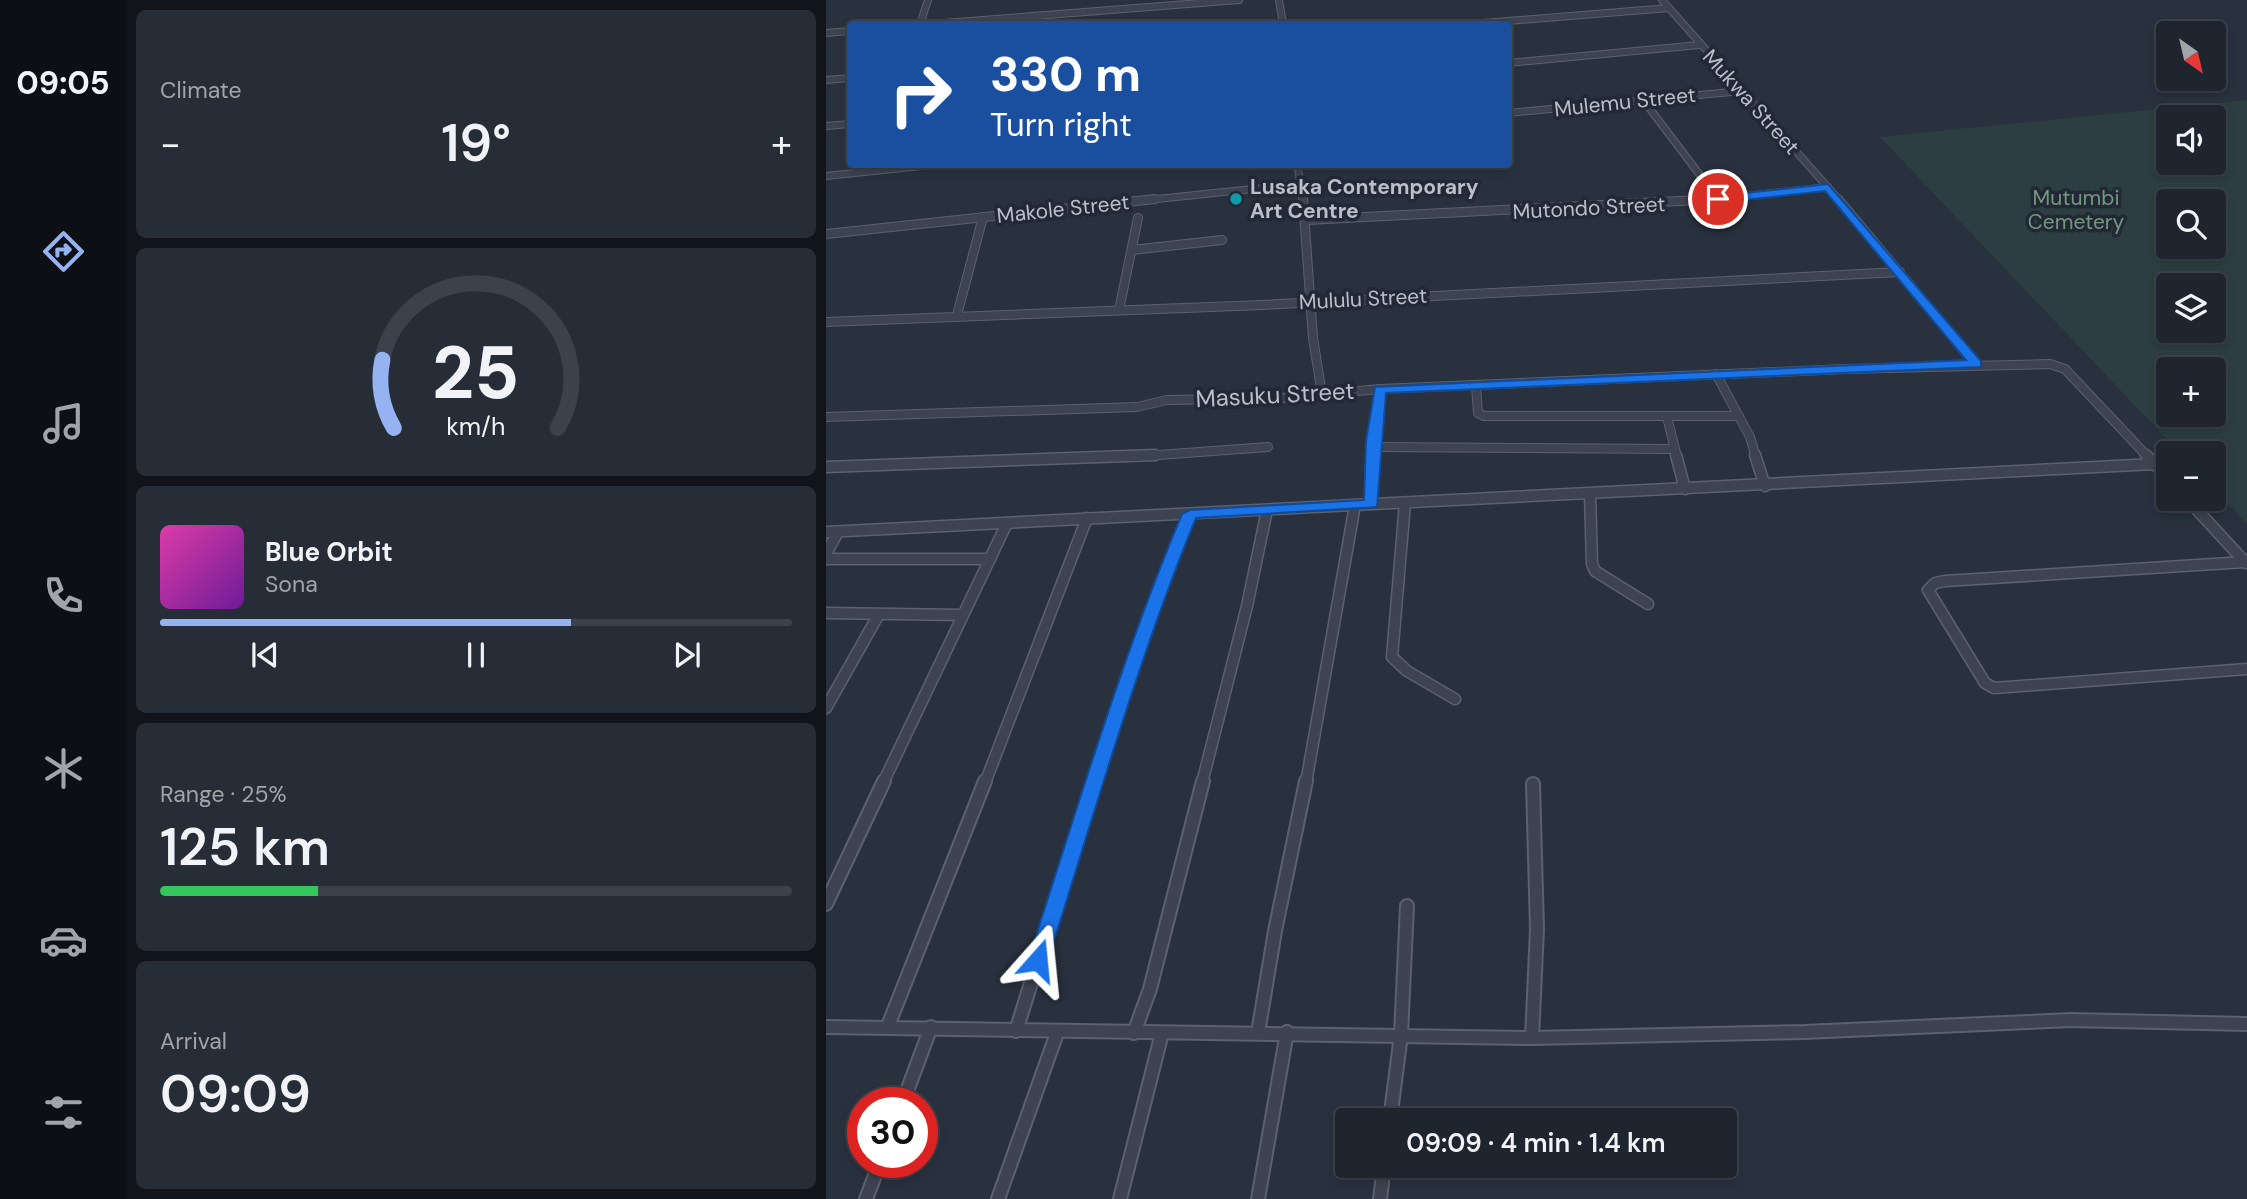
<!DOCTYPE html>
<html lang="en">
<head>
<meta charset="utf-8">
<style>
	body { margin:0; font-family:"DM Sans",sans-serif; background:#272d37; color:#f1f3f6; height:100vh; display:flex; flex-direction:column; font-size:26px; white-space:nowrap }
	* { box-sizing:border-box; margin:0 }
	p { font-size:23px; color:#a1a5aa }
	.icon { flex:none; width:38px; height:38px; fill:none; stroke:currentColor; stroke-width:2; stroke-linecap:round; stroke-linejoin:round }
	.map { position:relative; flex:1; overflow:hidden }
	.drawer { display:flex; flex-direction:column; gap:10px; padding:10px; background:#11141a; width:700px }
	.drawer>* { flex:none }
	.top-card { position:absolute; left:21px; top:21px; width:665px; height:147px; border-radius:7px; box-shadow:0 4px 10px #0003,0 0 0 2px #3c424b; background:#1a4fa0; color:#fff; overflow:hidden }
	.needle { width:46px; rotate:146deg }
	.tools { position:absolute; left:1330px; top:21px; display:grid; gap:14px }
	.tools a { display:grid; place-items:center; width:70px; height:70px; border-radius:7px; background:#1f252f; box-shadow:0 4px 10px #0003,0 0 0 2px #3c424b; font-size:35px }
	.speed { position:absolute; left:21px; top:1087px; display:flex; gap:14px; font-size:35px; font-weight:700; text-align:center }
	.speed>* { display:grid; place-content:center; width:91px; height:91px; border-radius:50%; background:#1f252f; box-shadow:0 4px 10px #0003,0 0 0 2px #3c424b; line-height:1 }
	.speed .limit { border:10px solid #d22; background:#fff; color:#111 }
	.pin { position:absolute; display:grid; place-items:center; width:60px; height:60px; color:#fff; margin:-30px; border:4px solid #fff; border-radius:50%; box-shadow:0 2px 7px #0007 }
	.me { position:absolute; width:77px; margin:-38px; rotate:18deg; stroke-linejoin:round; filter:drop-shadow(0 0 5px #0008) }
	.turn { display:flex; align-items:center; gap:24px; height:147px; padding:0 28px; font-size:32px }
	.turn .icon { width:91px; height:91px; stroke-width:2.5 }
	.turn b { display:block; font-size:49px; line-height:60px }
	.big { font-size:52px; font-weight:600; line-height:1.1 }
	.drawer .card { flex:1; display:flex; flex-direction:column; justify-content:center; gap:10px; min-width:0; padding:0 24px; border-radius:10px; background:#272d37 }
	.drawer .dial { align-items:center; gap:0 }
	.dial svg { height:182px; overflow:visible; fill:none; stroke:#3c424b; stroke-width:7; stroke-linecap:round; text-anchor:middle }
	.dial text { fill:#f1f3f6; stroke:none }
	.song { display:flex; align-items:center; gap:21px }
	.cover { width:84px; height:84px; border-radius:10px; background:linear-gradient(135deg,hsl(320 70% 55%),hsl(280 70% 35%)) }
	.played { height:7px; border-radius:4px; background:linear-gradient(90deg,#95b2f1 65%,#3c424b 65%) }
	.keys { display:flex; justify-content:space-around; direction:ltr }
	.heat { display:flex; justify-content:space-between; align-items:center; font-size:38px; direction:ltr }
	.charge { height:10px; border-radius:5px; background:linear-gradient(90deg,#34c759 25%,#3c424b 0) }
	.trip { position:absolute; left:509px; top:1108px; width:402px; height:70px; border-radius:7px; background:#1f252f; box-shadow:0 4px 10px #0003,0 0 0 2px #3c424b; font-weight:600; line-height:70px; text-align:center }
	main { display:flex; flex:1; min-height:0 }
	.menu { display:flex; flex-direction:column; width:126px; justify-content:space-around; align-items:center; background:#0c0f13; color:#a1a5aa }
	.menu .icon { width:49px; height:49px }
	.menu .active { color:#95b2f1 }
	.menu b { font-size:32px; color:#f1f3f6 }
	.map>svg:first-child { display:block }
	.green { fill:#2c3e41; fill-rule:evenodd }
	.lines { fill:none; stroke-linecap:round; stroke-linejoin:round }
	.street-far3-casing { stroke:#5b616d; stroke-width:8 }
	.street-far2-casing { stroke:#5b616d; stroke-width:10 }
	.street-far1-casing { stroke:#5b616d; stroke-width:13 }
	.street-casing { stroke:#5b616d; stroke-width:16 }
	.street-far3 { stroke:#3d4350; stroke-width:6 }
	.street-far2 { stroke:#3d4350; stroke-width:8 }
	.street-far1 { stroke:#3d4350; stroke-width:10 }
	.street { stroke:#3d4350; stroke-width:12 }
	.route { fill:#1a73e8; stroke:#114b97; stroke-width:2 }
	.culture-dot { fill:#0f9aa8; stroke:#222835; stroke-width:2.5 }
	.labels { text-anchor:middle; stroke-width:7; stroke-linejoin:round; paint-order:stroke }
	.far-street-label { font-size:21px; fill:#babfca; stroke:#222835 }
	.far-poi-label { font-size:21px; font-weight:bold; fill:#babfca; stroke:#222835; text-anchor:start }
	.far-park-label { font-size:21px; fill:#74987f; stroke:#222835 }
	.street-label { font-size:24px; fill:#babfca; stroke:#222835 }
</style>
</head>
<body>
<main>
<nav class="menu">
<b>09:05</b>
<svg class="icon active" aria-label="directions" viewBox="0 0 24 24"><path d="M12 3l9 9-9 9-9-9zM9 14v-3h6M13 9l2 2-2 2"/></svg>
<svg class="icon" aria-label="music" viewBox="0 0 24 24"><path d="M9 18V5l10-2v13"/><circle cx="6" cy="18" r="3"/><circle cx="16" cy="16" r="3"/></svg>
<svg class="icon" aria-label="phone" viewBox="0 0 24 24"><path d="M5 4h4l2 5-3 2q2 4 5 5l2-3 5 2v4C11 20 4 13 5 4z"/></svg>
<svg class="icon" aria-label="climate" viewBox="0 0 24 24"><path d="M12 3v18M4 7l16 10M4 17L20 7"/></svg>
<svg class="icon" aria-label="car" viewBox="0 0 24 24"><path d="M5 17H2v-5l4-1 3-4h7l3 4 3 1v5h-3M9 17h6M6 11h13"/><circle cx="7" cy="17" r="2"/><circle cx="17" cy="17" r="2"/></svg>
<svg class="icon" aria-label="filters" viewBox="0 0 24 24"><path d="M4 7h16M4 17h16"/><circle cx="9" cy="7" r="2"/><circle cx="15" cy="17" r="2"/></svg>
</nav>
<section class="drawer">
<div class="card"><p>Climate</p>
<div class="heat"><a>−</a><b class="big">19°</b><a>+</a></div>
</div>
<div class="card dial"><svg viewBox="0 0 100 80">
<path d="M14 69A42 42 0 1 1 86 69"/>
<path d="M14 69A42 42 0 0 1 9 39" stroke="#95b2f1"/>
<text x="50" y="56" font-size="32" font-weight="700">25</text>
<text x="50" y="72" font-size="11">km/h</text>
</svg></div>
<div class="card">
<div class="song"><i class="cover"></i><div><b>Blue Orbit</b><p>Sona</p></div></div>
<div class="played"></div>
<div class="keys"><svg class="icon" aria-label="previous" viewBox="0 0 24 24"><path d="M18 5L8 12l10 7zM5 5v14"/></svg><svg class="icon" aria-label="pause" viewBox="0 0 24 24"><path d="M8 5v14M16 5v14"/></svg><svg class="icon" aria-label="next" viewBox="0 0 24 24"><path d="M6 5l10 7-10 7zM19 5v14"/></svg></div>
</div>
<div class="card"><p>Range · 25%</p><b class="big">125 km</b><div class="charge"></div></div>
<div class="card"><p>Arrival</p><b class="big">09:09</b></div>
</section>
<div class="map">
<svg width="1421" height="1199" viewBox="0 0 1421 1199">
	<rect width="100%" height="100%" fill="#29313f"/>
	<path class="green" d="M1421,100v424l-33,-35v-36h-34l-300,-316zM1388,117v46h-46v-46zM1388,201v46h-46v-46zM1342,285h46v46h-46zM1342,369h46v46h-46z"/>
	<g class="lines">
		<defs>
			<g id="street-far3">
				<polyline points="453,0 457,24"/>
				<polyline points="836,0 1014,201"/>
				<polyline points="94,24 102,0"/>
				<polyline points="105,24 413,0"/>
				<polyline points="645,24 843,8"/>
				<polyline points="0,33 24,31"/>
				<polyline points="682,63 873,45"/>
				<polyline points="0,80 24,78"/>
				<polyline points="818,101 892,199"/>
				<polyline points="682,113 916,91"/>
				<polyline points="0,126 24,124"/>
				<polyline points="471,164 478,201"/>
				<polyline points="0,176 115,164"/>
				<polyline points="312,201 474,184"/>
				<polyline points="876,201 1002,187"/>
			</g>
			<g id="street-far2">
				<polyline points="477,199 487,338 496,394"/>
				<polyline points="1012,199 1150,364"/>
				<polyline points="481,220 892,199"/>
				<polyline points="0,234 329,199"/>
				<polyline points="306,250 396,240"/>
				<polyline points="293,310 312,218"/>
				<polyline points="131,315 157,217"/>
				<polyline points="0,322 436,305 1074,272"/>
				<polyline points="890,374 924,437 930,457"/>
				<polyline points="650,386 652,413 658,416 913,416"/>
				<polyline points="0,417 311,407 341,400 456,398 554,389 1020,369 1224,364 1239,369 1322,457"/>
				<polyline points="841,417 851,457"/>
				<polyline points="547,447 848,449"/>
				<polyline points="305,457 442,447"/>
				<polyline points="547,457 554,389"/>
			</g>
			<g id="street-far1">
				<polyline points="850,455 859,489"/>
				<polyline points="929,455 939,486"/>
				<polyline points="1320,455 1342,478"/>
				<polyline points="0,467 329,455"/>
				<polyline points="764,494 766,564 769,571 822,604"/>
				<polyline points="1361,499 1420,563"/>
				<polyline points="579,503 566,657 581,671 629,699"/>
				<polyline points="545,504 547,455"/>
				<polyline points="0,532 1329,464"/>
				<polyline points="0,554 12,532"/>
				<polyline points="0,559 164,559"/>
				<polyline points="1419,562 1119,581 1109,583 1102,590 1159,683 1168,688 1421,669"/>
				<polyline points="0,613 136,615"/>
				<polyline points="0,708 53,614"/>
				<polyline points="57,783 181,523"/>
				<polyline points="159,783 261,518"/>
				<polyline points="267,783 315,641 364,514"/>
				<polyline points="376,783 421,606 441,510"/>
				<polyline points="480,783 529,505"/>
			</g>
			<g id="street">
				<polyline points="0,904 58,781"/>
				<polyline points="62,1026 159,781"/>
				<polyline points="0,1027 706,1038 978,1032 1245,1020 1421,1024"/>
				<polyline points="190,1031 268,781"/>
				<polyline points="308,1033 324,989 377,781"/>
				<polyline points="432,1033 449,931 480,781"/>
				<polyline points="706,1038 711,929 707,784"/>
				<polyline points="77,1102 105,1027"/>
				<polyline points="564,1120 575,1035 581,906"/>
				<polyline points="40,1199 54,1162"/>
				<polyline points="172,1199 231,1033"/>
				<polyline points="294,1199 336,1033"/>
				<polyline points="432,1199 461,1032"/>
				<polyline points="554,1199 558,1166"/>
			</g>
		</defs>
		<use href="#street-far3" class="street-far3-casing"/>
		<use href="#street-far2" class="street-far2-casing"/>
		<use href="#street-far1" class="street-far1-casing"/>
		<use href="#street" class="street-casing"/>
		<use href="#street-far3" class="street-far3"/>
		<use href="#street-far2" class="street-far2"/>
		<use href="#street-far1" class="street-far1"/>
		<use href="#street" class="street"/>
	</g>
	<path class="route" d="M1002,184l153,177v6l-595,26 -9,114 -181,11c-59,144 -101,294 -148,442l-3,5h-14l-3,-5c49,-150 93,-301 154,-446l8,-4 174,-10 2,-59 9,-54 591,-27 -141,-169 -107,12 -5,-4 5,-3z"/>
	<circle class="culture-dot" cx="410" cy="199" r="7"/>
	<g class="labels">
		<g class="far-street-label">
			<text transform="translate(799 102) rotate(-6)" y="7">Mulemu Street</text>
			<text transform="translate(925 102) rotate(48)" y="7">Mukwa Street</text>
			<text transform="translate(763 208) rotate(-3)" y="7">Mutondo Street</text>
			<text transform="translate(237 209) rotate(-6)" y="7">Makole Street</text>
			<text transform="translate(537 299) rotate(-3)" y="7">Mululu Street</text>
		</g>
		<g class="far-poi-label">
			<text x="424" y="194">Lusaka Contemporary<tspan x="424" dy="24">Art Centre</tspan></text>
		</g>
		<g class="far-park-label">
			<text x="1250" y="205">Mutumbi<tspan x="1250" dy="24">Cemetery</tspan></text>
		</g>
		<g class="street-label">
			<text transform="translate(449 395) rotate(-3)" y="8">Masuku Street</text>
		</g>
	</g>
</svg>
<div class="tools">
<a><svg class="needle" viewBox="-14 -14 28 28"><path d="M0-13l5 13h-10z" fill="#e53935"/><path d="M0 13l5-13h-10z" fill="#a1a5aa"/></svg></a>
<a><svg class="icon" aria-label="sound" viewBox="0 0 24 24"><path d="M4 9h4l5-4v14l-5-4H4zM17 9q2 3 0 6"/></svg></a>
<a><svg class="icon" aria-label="search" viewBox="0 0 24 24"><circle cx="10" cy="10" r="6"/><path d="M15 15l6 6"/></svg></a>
<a><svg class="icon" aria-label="layers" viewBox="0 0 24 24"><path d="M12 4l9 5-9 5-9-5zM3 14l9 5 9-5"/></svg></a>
<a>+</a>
<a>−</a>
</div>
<div class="speed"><div class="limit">30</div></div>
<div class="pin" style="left:892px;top:199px;background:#d93025"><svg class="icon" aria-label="arrive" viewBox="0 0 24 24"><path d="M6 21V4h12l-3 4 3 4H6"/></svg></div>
<svg class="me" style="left:212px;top:960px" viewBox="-20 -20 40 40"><path d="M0-17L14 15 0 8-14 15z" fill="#1a73e8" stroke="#fff" stroke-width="4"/></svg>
<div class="trip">09:09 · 4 min · 1.4 km</div>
<div class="top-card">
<div class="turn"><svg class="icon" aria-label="right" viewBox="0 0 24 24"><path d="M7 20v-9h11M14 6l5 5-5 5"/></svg><div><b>330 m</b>Turn right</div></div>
</div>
</div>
</main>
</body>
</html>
